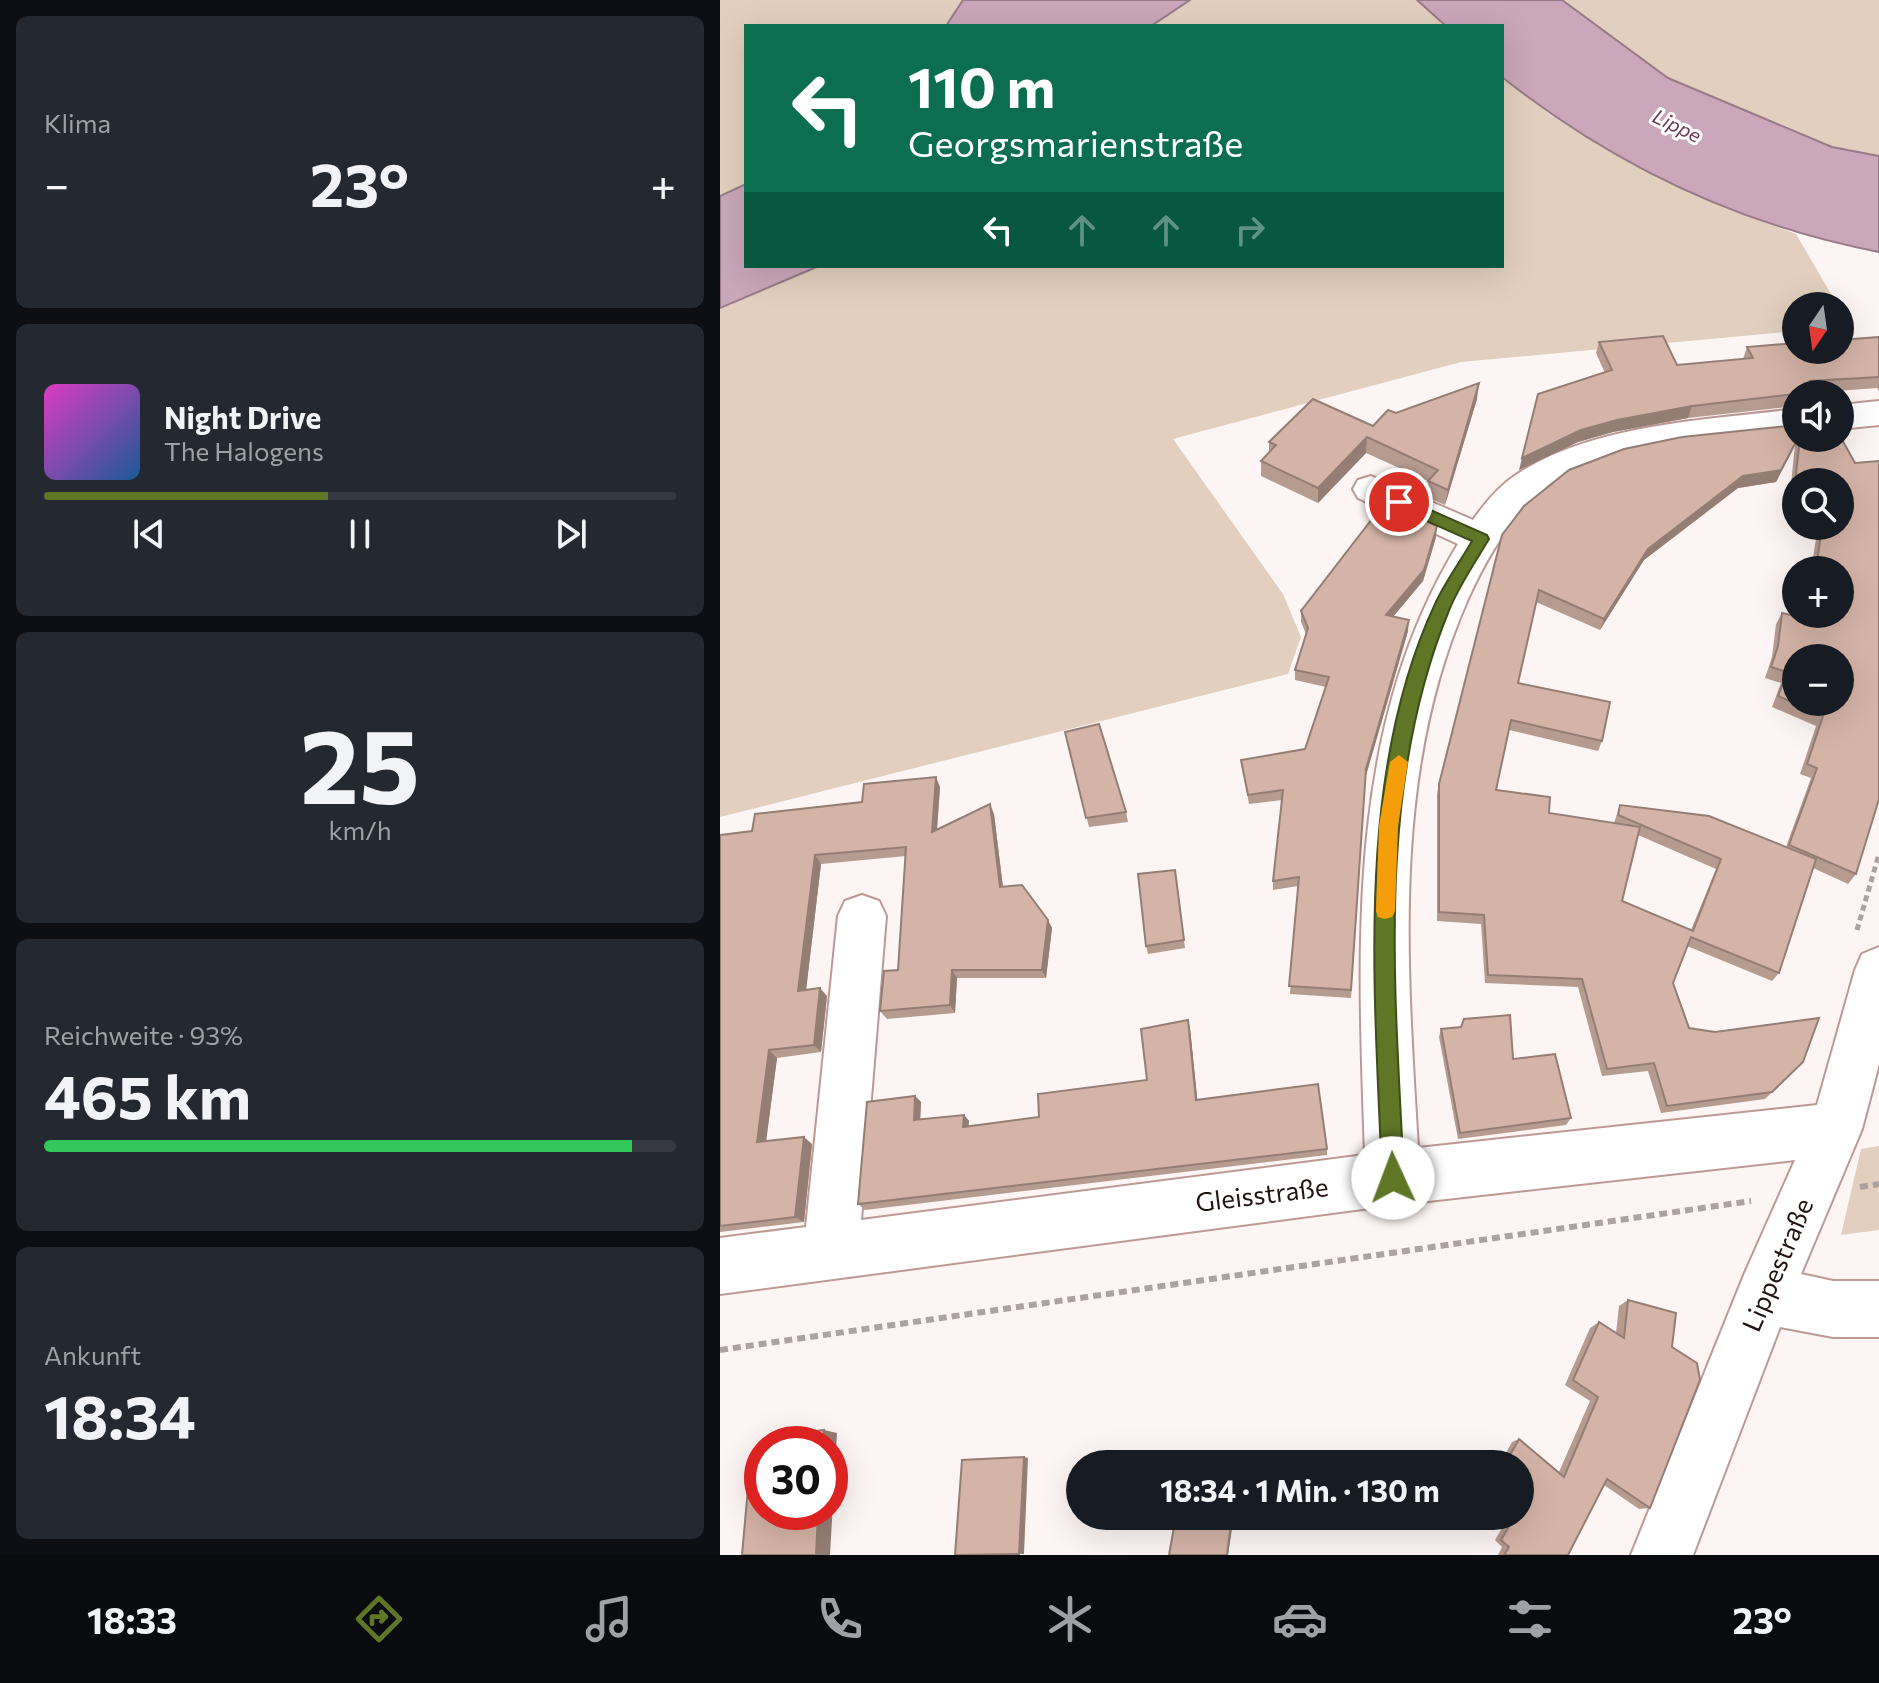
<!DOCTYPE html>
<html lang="de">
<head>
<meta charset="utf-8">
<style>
	body { margin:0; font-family:Commissioner,sans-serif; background:#242831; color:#f1f3f6; height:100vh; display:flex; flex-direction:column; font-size:30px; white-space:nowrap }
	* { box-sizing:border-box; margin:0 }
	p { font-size:26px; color:#9ea1a6 }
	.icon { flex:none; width:44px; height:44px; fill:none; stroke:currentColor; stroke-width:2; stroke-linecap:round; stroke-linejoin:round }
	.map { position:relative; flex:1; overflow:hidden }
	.panel { display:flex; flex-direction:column; gap:16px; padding:16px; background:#0d0f14; width:720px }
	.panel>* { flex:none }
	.hud { position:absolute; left:24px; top:24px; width:760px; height:244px; border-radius:0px; box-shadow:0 8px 32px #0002; background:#0b6e4f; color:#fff; overflow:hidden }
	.needle { width:52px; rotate:193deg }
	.fabs { position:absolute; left:1062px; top:292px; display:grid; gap:16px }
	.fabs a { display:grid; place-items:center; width:72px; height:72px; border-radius:50%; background:#171b24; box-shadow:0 8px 32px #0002; font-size:40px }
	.speed { position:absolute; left:24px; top:1426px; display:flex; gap:16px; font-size:40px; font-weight:700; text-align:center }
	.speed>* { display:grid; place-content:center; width:104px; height:104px; border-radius:50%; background:#171b24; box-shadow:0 8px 32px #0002; line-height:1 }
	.speed .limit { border:12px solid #d22; background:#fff; color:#111 }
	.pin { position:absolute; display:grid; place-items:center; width:68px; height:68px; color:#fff; margin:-34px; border:4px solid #fff; border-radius:50%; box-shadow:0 2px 8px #0007 }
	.me { position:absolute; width:88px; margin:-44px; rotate:358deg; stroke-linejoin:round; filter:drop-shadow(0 0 6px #0008) }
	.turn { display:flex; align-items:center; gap:28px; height:168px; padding:0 32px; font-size:36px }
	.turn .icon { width:104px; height:104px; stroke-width:2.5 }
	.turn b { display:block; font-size:56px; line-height:68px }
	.lanes { display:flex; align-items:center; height:76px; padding:0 32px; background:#0003; justify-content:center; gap:40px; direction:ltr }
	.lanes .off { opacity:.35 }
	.big { font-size:60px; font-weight:700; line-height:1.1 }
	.panel .widget { flex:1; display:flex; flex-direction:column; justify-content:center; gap:12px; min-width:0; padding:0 28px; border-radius:12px; background:#242831 }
	.panel .dial { align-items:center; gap:0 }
	.dial b { font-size:104px; line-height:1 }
	.song { display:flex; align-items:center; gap:24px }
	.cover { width:96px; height:96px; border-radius:12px; background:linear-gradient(135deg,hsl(310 70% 55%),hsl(210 70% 35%)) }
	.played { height:8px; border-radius:4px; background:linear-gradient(90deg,#5f7627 45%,#363941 45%) }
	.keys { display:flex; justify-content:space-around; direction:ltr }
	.heat { display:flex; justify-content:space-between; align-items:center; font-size:44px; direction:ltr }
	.charge { height:12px; border-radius:6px; background:linear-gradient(90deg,#34c759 93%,#363941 0) }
	.trip { position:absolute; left:346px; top:1450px; width:468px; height:80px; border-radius:40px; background:#171b24; box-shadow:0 8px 32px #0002; font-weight:700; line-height:80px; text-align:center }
	.tabs { display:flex; height:128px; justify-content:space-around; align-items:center; background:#090b0e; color:#9ea1a6 }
	.tabs .icon { width:56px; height:56px }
	.tabs .active { color:#5f7627 }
	.tabs b { font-size:36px; color:#f1f3f6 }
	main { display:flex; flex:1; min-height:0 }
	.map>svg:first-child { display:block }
	.green { fill:#e2cfbd }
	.water { fill:#caa7ba; stroke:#977b88; stroke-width:2 }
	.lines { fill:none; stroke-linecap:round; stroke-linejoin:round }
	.minor-casing { stroke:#bd9996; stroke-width:4 }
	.path-far1 { stroke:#aca2a1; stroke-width:5; stroke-dasharray:6 4; stroke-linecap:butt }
	.path { stroke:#aca2a1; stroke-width:6; stroke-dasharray:8 5; stroke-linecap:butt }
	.minor { fill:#fff; fill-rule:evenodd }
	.wall { fill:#b69b8f; fill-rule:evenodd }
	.shaded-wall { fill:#947e74 }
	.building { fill:#d4b4a6; stroke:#947e74; stroke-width:2; fill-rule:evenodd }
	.route { fill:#5f7627; stroke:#3e4d19; stroke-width:2 }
	.slow { fill:#f59e0b }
	.labels { text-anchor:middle; stroke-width:6; stroke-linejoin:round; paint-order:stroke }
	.far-water-label { font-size:20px; font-style:italic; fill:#6a3a56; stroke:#fff }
	.near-street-label { font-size:26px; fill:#201312; stroke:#fff }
</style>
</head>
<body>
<main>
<section class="panel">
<div class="widget"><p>Klima</p>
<div class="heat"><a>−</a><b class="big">23°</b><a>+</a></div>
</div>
<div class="widget">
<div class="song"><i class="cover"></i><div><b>Night Drive</b><p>The Halogens</p></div></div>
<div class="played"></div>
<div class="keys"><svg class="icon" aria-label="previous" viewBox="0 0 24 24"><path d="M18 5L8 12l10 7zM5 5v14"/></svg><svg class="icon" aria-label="pause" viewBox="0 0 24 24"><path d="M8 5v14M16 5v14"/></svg><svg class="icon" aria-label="next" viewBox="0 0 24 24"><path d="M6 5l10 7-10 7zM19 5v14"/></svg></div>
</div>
<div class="widget dial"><b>25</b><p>km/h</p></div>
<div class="widget"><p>Reichweite · 93%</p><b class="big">465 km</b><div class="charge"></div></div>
<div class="widget"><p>Ankunft</p><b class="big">18:34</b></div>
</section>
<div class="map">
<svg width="1159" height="1555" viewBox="0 0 1159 1555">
	<rect width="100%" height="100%" fill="#fdf5f4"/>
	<g class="green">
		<polygon points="0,0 243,0 226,26 26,26 26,184 0,196"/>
		<polygon points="470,0 697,0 726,26 431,26"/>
		<polygon points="842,0 1159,0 1159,156 1112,147 948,78"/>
		<polygon points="782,77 832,116 898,157 1000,206 1076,234 1118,306 1076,306 1076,331 741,362 453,439 563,594 581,637 568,674 0,817 0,308 99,266 782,266"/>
		<polygon points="1159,1146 1159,1230 1121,1235 1141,1149"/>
	</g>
	<g class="water">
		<polygon points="243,0 470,0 431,26 226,26"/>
		<path d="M697,0h145l106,78 164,69 47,9v96c-139,-27 -266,-87 -377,-175v-51h-56z"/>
		<polygon points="26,184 26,266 99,266 0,308 0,196"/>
	</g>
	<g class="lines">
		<defs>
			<g id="minor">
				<polygon points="1159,401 1159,425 1120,429 1120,405"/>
				<path d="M1076,409v24c-75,9 -163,10 -231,46 -48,25 -75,72 -97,120 -77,174 -61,364 -50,549l399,-43 38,-135 7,-16 17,-7v117l-17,65 -61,145 32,7h46v56h-46l-53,-10 -87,228h-62l113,-280 51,-115 -402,45 -673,89v-56l86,-11 32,-311 7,-15 17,-6 17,6 7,15 -25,304 504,-65c-7,-208 -20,-426 93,-611l-100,-46 -5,-9 5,-9 13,-4 102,44c12,-17 26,-34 43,-45 75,-51 191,-55 280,-66z"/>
			</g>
		</defs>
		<use href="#minor" class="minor-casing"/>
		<polyline class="path-far1" points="1137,930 1159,854"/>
		<g class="path">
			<polyline points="1140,1187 1159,1184"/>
			<polyline points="0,1350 1031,1201"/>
		</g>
		<use href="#minor" class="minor"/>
	</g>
	<g class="wall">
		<polygon points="1159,337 1159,391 1157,388 1076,394 1076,406 968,418 893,432 858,442 799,470 885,373 876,353 879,342 957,365 1023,359 1027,347"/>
		<polygon points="757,399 725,505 706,497 708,481 646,453 598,503 541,476 541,461 549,452 549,442 653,426 676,413"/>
		<path d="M1076,438h44l16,436 -8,10 -35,-16 -34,105 -7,8 -85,-35 -14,37 16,45 114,34 -38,37 -104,14 -13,-42 -46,5 -24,-89 -93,-4 -4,-59 -44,-3v-127l2,-10 63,-249zM1075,445l-6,58 7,-1v-20h44v44h-22l-7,44h29v44h-35l-1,4 -22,-5 -6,11 -4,33 -7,21 16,5 -9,24 44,19 -16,48 11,4 -25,69 -166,-42 -6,18 -65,-10 -53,-23 13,-60 89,21 4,-10 -84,-58 18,-81 64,28 44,-70 94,-72 38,-6zM918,835l78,34 -25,61 -69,-29z"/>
		<polygon points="672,529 716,537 703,581 673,617 688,631 645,778 631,998 570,994 578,886 553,890 553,881 562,800 529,804 521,760 585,749 606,687 575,680 575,670 586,634 581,622 581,611"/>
		<polygon points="345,732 406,812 408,822 369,827"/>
		<polygon points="220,787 217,830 274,814 283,887 332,928 326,978 237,978 235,1013 167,1019 160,1011 178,970 186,856 101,864 86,990 107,996 101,1052 57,1058 46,1142 92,1144 84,1222 0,1232 0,835 32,831"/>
		<polygon points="455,870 465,948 428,954 426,946"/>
		<polygon points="470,1028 477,1099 607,1149 607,1155 145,1210 138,1204 195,1096 201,1102 200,1119 244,1115 249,1121 248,1127 319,1117 427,1080"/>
		<polygon points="721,1029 793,1059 851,1118 846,1125 738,1139 719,1037"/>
		<polygon points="908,1300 930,1508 919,1509 884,1485 848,1555 778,1555 782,1547 775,1540 789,1516 800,1516 800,1464 780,1464 792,1442 799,1439 839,1472 870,1401 845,1385 870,1328 879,1322 896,1333 899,1306"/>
	</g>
	<g class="shaded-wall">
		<polygon points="759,383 757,399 725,505 728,490"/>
		<polygon points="972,406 968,418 893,432 858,442 799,470 802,458 861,430 897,420"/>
		<polygon points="647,437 646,453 598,503 598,488"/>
		<polygon points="1079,438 1056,482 1018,488 924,560 880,630 884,619 928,549 1023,476"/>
		<polygon points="1074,492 1076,492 1076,502 1069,503"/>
		<polygon points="717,526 716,537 703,581 665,626 666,615"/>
		<polygon points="689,620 688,631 645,779 646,769"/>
		<polygon points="216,777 220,787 216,842 212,832"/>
		<polygon points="270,804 274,814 284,896 280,887"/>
		<polygon points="95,855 101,864 85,999 78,991"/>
		<polygon points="328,920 332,928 326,978 322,970"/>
		<polygon points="232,970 237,978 235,1013 230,1005"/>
		<polygon points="100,988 107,996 101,1052 94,1045"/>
		<polygon points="468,1020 470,1028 478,1106 476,1100"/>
		<polygon points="49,1050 57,1058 45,1149 37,1142"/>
		<polygon points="195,1096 201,1102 200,1126 194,1120"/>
		<polygon points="244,1115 249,1121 248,1134 243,1127"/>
		<polygon points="84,1137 92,1144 84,1222 75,1217"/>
		<polygon points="104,1430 117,1433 110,1555 96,1555 98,1512 110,1512 110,1444 103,1444"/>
		<polygon points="304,1457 308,1458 304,1554 299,1554"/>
		<polygon points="512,1516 514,1516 508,1555 507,1555"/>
	</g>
	<g class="building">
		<polygon points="943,336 957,365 1033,358 1027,347 1076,343 1076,350 1120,350 1120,340 1159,337 1159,377 1090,381 1097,394 1076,394 972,406 897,420 861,430 802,458 818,394 892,370 879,342"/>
		<polygon points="759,383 728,490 708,481 718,470 647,437 598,488 541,461 556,445 549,442 593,399 653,426 668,410 676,413"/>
		<polygon points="1076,425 1076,438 1078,438 1061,470 1023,476 928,549 884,619 819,590 798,683 890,702 882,741 791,720 776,790 830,797 829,813 920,827 902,901 973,931 1001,859 898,815 900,805 989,816 1096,859 1059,973 971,937 953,983 969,1028 995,1032 1099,1018 1083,1062 1052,1092 947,1106 934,1063 887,1069 862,979 768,975 764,915 719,912 719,784 782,535 804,506 849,470 904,449 962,437"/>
		<path d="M1120,436l15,27 24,-2v338l-23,75 -67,-29 28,-77 -10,-4 16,-48 -45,-20 9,-24 -16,-5 7,-21 4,-33 26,6 1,-5h31v-44h-24l6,-44h18v-44h-44v10h-2l6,-54h40zM1076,658h44v44h-44z"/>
		<polygon points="686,512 717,526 704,570 666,615 689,620 646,769 631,990 569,986 579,877 553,881 563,790 528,795 521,760 585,749 609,677 575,670 588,628 581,611 652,519 672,529"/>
		<polygon points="379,724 406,812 366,818 345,732"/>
		<polygon points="216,777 212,832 270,804 280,887 302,885 328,920 322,970 232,970 230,1005 160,1011 164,971 178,970 186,847 95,855 78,991 100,988 94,1045 49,1050 37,1142 84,1137 75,1217 0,1226 0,835 32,831 35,814 142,802 144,784"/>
		<polygon points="455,870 464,940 426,946 418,874"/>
		<polygon points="790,1015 793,1059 835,1054 851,1118 740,1133 721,1029 741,1027 744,1019"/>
		<polygon points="468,1020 476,1100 598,1084 607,1149 138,1204 147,1102 195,1096 194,1120 244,1115 243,1127 319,1117 318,1094 427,1080 421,1029"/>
		<polygon points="908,1300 956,1313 952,1347 977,1363 980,1380 930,1508 887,1479 848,1555 784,1555 789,1547 781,1540 795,1516 800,1516 800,1464 785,1464 799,1439 844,1477 878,1397 853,1380 879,1322 904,1338"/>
		<polygon points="104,1430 103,1444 66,1444 67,1435"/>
		<polygon points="42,1453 42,1512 98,1512 96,1555 22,1555 31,1455"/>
		<polygon points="304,1457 299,1554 235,1555 242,1460"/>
		<polygon points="456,1516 512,1516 507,1555 449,1555"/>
	</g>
	<path class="route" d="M679,496l88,39 2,4c-13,22 -29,45 -39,69 -75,180 -55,379 -46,570l-3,8 -8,3 -8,-3 -3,-8c-7,-185 -28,-401 53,-574 10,-22 25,-42 37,-63l-79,-35 -2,-4z"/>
	<polygon class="slow" points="679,755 688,762 678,826 675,911 672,917 665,919 658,917 656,911 659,826 670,762"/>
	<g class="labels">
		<g class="far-water-label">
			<text transform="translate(957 126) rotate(26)" y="7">Lippe</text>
		</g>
		<g class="near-street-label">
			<text transform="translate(542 1195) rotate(-7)" y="9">Gleisstraße</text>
			<text transform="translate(1058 1265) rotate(-67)" y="9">Lippestraße</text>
		</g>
	</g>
</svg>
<div class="fabs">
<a><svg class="needle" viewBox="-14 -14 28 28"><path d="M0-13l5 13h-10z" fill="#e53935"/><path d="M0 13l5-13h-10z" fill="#9ea1a6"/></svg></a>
<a><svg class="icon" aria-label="sound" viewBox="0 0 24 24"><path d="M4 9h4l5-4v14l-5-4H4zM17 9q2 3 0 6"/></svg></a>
<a><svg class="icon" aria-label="search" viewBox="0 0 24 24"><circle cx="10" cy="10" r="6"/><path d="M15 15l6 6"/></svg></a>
<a>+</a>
<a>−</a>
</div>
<div class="speed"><div class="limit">30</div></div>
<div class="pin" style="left:679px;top:502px;background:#d93025"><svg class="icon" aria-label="arrive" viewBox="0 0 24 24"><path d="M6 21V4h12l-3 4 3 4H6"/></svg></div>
<svg class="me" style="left:673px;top:1178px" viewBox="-20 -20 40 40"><circle r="19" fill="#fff"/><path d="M0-13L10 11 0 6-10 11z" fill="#5f7627"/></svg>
<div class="trip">18:34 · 1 Min. · 130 m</div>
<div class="hud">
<div class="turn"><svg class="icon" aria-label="left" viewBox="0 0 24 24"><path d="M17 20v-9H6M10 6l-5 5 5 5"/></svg><div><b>110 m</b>Georgsmarienstraße</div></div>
<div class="lanes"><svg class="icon" aria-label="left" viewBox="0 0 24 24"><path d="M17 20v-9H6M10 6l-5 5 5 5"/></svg><svg class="icon off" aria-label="ahead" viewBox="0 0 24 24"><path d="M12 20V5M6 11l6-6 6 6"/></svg><svg class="icon off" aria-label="ahead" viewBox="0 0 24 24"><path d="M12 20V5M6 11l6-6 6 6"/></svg><svg class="icon off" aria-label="right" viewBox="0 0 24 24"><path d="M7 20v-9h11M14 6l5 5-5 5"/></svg></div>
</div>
</div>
</main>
<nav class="tabs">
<b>18:33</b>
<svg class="icon active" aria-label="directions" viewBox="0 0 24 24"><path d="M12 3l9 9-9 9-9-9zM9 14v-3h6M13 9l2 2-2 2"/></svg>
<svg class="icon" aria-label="music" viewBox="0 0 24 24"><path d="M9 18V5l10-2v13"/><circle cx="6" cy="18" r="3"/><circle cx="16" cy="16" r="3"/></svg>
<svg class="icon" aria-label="phone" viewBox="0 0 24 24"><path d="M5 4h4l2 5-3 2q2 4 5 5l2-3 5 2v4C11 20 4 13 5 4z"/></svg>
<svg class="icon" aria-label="climate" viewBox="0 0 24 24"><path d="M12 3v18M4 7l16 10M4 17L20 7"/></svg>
<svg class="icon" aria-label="car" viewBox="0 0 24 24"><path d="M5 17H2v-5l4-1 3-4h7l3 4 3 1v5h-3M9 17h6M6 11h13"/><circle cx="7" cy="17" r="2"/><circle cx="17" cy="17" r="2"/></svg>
<svg class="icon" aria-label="filters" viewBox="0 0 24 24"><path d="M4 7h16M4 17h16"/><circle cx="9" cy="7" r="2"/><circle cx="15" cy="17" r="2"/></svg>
<b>23°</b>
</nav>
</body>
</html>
